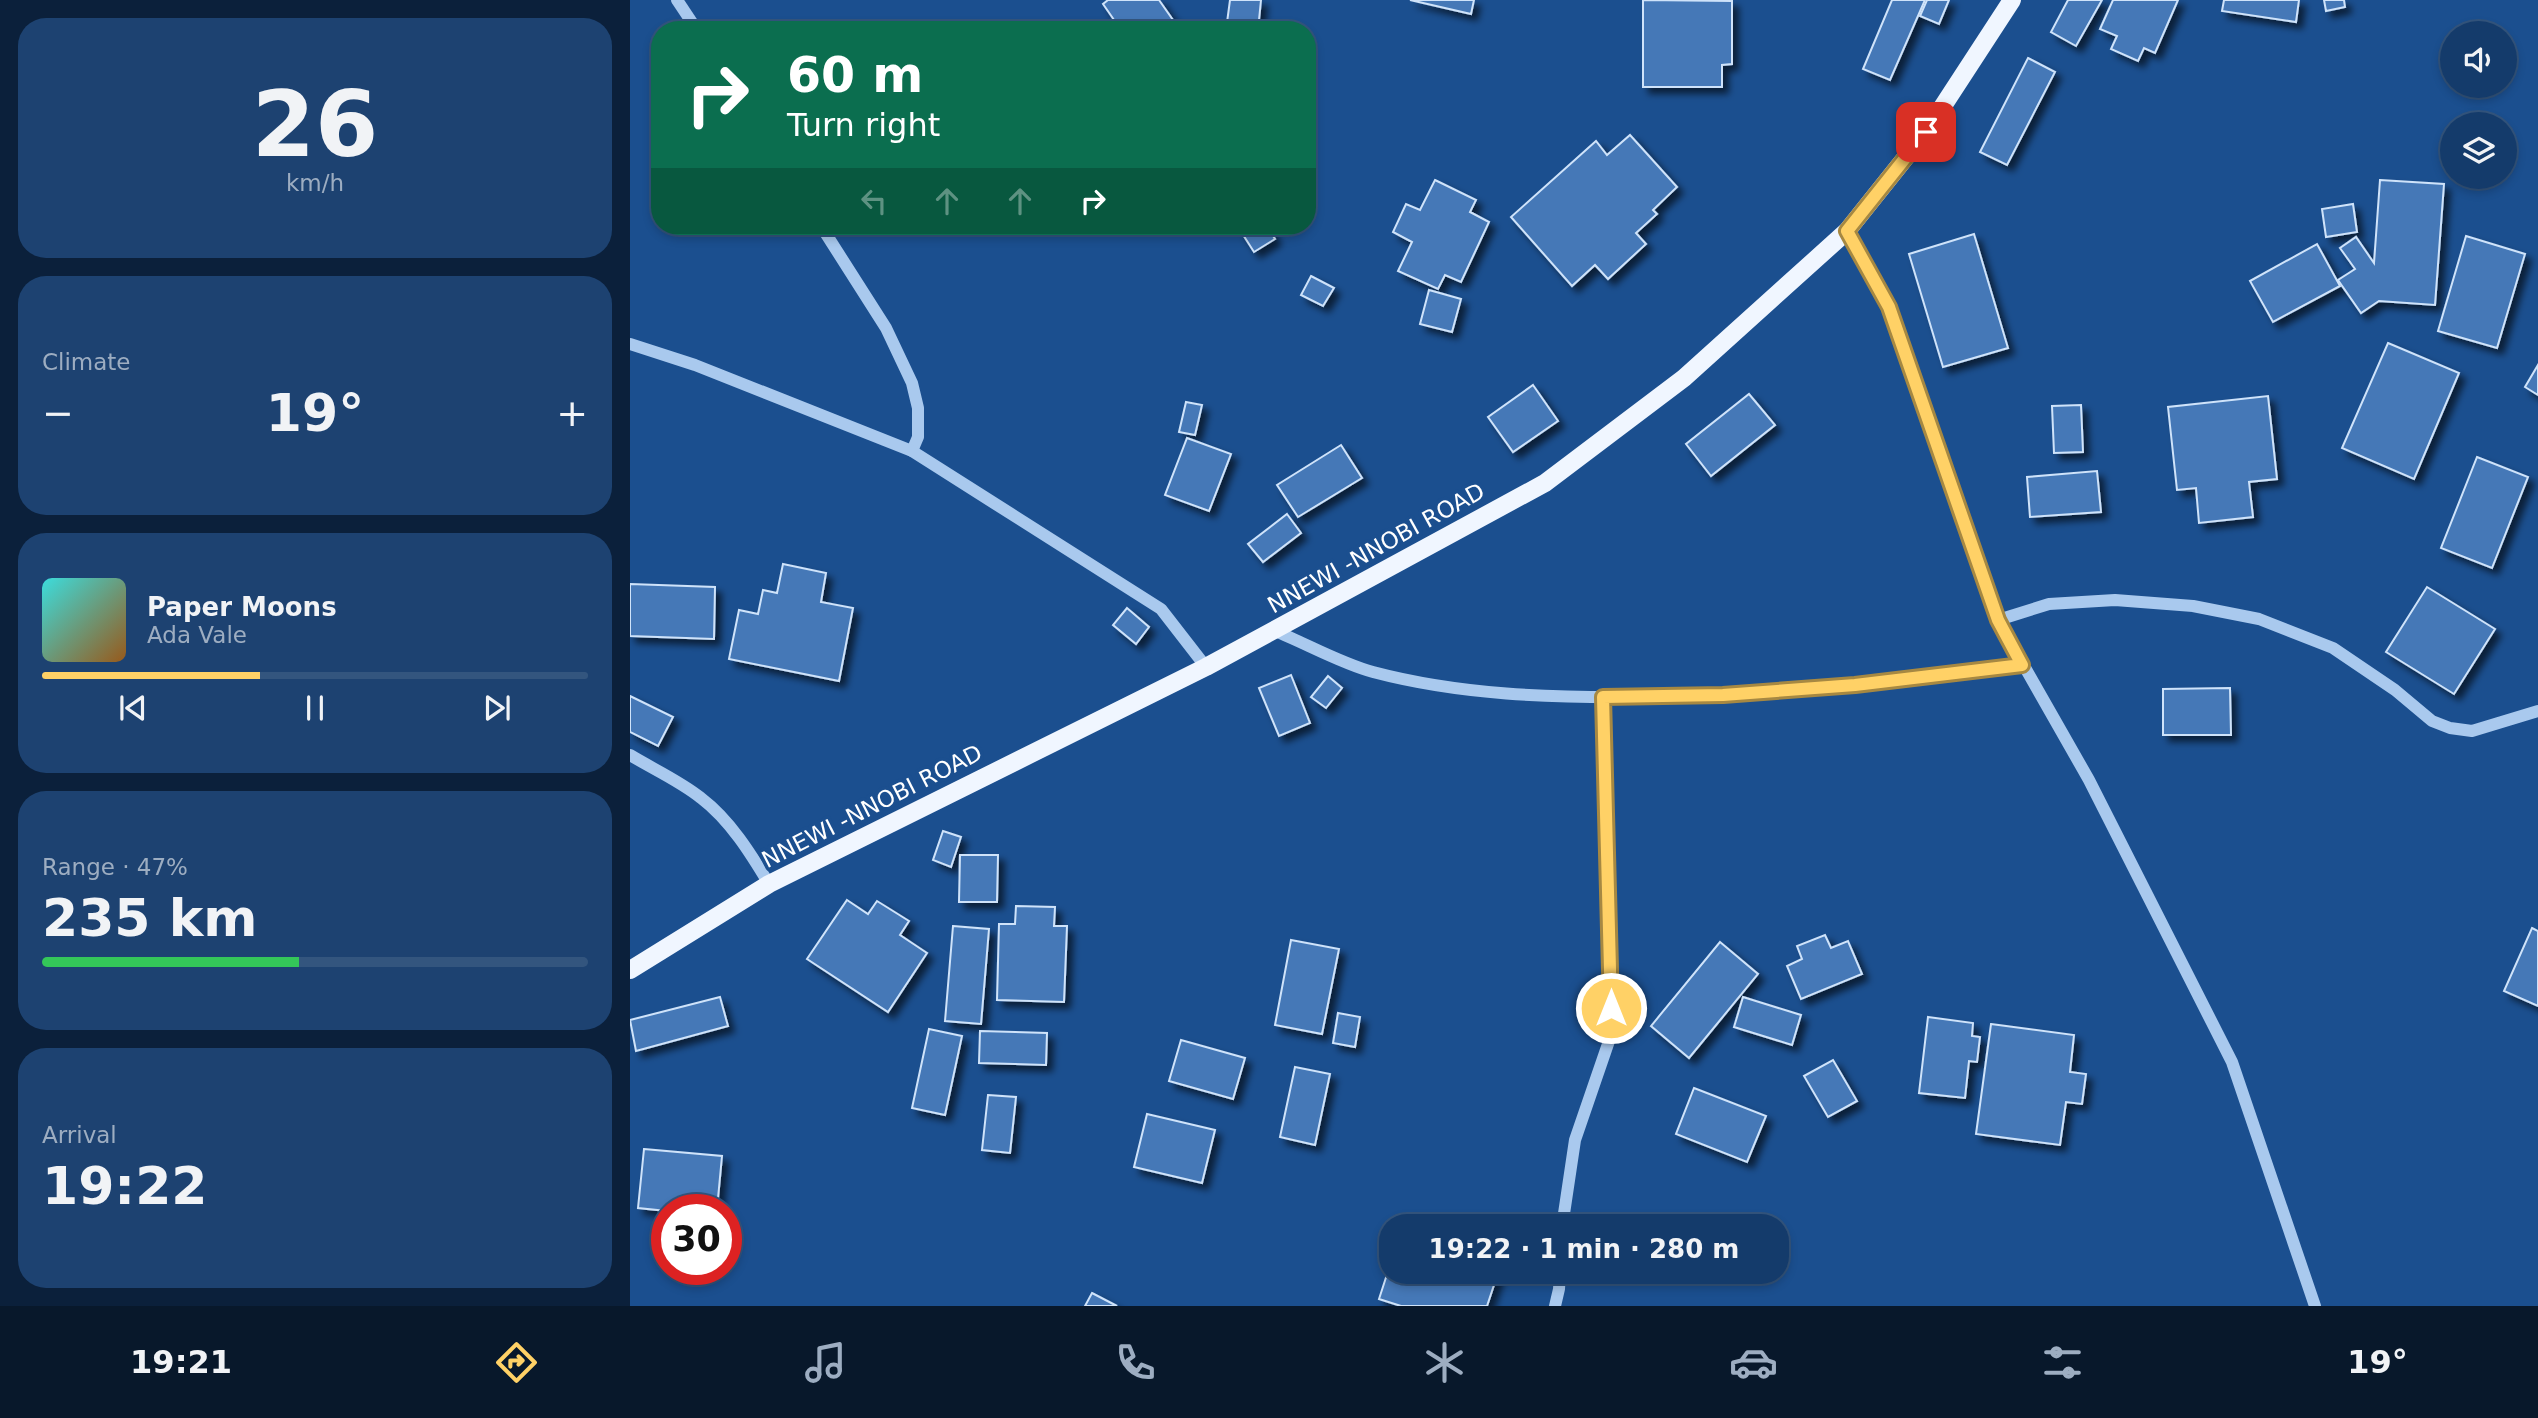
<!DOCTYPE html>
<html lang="en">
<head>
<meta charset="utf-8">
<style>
	body { margin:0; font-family:"DejaVu Sans",sans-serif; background:#1d4271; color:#f1f3f6; height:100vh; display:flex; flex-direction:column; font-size:26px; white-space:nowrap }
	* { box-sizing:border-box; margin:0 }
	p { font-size:23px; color:#9dadc1 }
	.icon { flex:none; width:38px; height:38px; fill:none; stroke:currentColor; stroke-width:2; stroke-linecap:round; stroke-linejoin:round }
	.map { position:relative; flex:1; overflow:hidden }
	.drawer { display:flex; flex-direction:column; gap:18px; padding:18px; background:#0b203b; width:630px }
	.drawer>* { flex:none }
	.hud { position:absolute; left:21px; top:21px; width:665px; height:214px; border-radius:28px; box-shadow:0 4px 10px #0003,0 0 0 2px #33557e; background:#0b6e4f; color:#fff; overflow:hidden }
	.tools { position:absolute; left:1810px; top:21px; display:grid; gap:14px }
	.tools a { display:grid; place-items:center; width:77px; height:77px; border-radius:50%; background:#143b6b; box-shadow:0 4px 10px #0003,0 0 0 2px #33557e; font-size:35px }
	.speed { position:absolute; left:21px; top:1194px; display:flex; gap:14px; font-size:35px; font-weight:700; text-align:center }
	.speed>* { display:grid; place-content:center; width:91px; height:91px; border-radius:50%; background:#143b6b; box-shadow:0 4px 10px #0003,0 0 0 2px #33557e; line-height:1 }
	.speed .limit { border:10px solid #d22; background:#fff; color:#111 }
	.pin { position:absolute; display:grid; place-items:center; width:60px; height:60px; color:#fff; margin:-30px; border-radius:14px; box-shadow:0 4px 10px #0006 }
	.me { position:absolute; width:77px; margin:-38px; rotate:0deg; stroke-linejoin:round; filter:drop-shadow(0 0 5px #0008) }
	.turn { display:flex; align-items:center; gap:24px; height:147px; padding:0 21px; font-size:32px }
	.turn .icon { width:91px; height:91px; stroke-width:2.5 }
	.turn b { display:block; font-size:49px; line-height:60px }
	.lanes { display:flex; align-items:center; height:66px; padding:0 21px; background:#0003; justify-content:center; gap:35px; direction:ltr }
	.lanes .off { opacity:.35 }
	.big { font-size:52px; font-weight:600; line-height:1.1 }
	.drawer .tile { flex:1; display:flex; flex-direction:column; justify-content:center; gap:10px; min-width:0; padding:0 24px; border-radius:28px; background:#1d4271 }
	.drawer .dial { align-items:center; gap:0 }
	.dial b { font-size:91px; line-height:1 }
	.song { display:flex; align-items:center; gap:21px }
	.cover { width:84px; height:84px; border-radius:10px; background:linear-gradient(135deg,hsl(180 70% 55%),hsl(30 70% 35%)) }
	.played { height:7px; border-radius:4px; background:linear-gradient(90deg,#ffd166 40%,#33557e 40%) }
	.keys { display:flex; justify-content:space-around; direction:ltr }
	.heat { display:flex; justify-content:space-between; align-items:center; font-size:38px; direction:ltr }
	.charge { height:10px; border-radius:5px; background:linear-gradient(90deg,#34c759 47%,#33557e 0) }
	.trip { position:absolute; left:749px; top:1214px; width:410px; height:70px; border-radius:28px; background:#143b6b; box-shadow:0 4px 10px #0003,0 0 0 2px #33557e; font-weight:600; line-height:70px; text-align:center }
	.menu { display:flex; height:112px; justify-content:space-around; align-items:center; background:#08182b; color:#9dadc1 }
	.menu .icon { width:49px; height:49px }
	.menu .selected { color:#ffd166 }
	.menu b { font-size:32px; color:#f1f3f6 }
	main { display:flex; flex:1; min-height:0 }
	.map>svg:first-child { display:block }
	.building { fill:#4478b7; stroke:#cfe3fa; stroke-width:2; filter:url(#shadow) }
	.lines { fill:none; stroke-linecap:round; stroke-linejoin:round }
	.minor { stroke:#a9c9ee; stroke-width:12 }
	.major { stroke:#f0f6ff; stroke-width:18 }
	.route-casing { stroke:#a68842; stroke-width:18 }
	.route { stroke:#ffd166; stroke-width:12 }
	.labels { text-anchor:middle; stroke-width:7; stroke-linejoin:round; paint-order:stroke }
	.street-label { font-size:23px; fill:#fff; stroke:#1b4f8f }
</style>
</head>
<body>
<main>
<section class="drawer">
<div class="tile dial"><b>26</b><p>km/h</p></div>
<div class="tile"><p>Climate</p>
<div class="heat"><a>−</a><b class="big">19°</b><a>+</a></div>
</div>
<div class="tile">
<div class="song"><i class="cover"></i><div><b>Paper Moons</b><p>Ada Vale</p></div></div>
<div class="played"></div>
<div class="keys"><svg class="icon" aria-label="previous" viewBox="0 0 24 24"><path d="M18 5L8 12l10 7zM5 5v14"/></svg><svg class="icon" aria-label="pause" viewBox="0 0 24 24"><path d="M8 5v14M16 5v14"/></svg><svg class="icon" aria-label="next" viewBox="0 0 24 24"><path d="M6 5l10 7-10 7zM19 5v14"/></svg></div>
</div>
<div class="tile"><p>Range · 47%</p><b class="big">235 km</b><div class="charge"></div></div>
<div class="tile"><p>Arrival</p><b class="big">19:22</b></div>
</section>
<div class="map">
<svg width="1908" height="1306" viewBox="0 0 1908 1306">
	<defs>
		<filter id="shadow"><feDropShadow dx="6" dy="6" stdDeviation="3.5" flood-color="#0009"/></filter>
	</defs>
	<rect width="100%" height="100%" fill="#1b4f8f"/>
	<g class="building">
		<polygon points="478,0 529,0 550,30 491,30 473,4"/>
		<polygon points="600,0 631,0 628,30 596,30"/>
		<polygon points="780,0 844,0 841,14"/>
		<polygon points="1013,0 1102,1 1102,64 1092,65 1092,87 1013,87"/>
		<polygon points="1262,0 1295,0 1260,80 1233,69"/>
		<polygon points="1297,0 1319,0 1309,24 1290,16"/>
		<polygon points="1438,0 1472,0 1446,46 1421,32"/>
		<polygon points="1483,0 1548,0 1525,53 1514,48 1508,61 1481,49 1487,36 1470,29"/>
		<polygon points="1594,0 1669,0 1666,22 1592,11"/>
		<polygon points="1694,0 1714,0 1715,7 1696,11"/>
		<polygon points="1398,58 1425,72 1377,165 1350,152"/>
		<polygon points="1000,135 1047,187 1023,210 1027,214 1006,233 1016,244 978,279 965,265 942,286 881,217 966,141 977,155"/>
		<polygon points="805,180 846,200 840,212 859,222 831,282 815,275 808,289 768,271 782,242 763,232 776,204 790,210"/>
		<polygon points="1750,180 1814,184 1805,305 1749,301 1731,313 1708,280 1725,269 1710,248 1726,237 1744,263"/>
		<polygon points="1723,204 1727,232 1696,237 1692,209"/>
		<polygon points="617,226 637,226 645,239 624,252 610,230"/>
		<polygon points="1344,234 1378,348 1313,367 1279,254"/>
		<polygon points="1836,236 1895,254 1867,348 1808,331"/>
		<polygon points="1687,244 1710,286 1643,322 1620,281"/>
		<polygon points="681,276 704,288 693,306 671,295"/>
		<polygon points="799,290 831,299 822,332 790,324"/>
		<polygon points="1758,343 1829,373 1784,479 1712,448"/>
		<polygon points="1908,365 1908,395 1895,387"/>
		<polygon points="903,385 928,421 883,452 858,417"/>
		<polygon points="1119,394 1145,425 1081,476 1056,444"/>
		<polygon points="1638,396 1647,479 1619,482 1623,517 1569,523 1566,488 1547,490 1538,407"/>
		<polygon points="556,402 572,405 565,435 549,432"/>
		<polygon points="1451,405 1453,452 1424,453 1422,406"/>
		<polygon points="557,438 601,454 579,511 535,495"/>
		<polygon points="711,445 732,478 668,517 647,485"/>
		<polygon points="1847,457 1898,477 1862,568 1811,548"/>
		<polygon points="1467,471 1471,512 1400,517 1397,477"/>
		<polygon points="657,514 671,533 633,562 618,544"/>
		<polygon points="153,564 196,573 191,602 223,608 209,681 99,659 109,610 128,614 133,590 147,593"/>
		<polygon points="0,584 85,587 84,639 0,636"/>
		<polygon points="1797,587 1865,629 1824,694 1756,652"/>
		<polygon points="497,608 519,627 506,644 483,625"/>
		<polygon points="661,675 680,723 649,736 629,688"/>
		<polygon points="698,676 712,688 696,708 681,697"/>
		<polygon points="1600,688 1601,735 1533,735 1533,689"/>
		<polygon points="0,696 43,717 28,746 0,732"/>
		<polygon points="313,831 331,837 321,867 303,860"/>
		<polygon points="330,855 368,855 367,902 329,902"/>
		<polygon points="217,900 238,914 247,901 279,921 270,935 297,953 258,1012 177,959"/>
		<polygon points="386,906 425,907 424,926 437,926 434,1002 367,1000 369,924 385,924"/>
		<polygon points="323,926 359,929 351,1024 315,1021"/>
		<polygon points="1902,928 1908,931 1908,1006 1874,991"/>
		<polygon points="1195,935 1201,948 1218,941 1232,974 1171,999 1157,966 1172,959 1167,946"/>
		<polygon points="661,940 709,949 692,1034 645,1025"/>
		<polygon points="1090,942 1128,974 1059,1058 1021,1026"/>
		<polygon points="90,997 98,1026 6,1051 0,1020"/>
		<polygon points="1113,997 1171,1015 1162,1045 1104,1027"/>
		<polygon points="708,1013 730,1017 725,1047 703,1043"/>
		<polygon points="1298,1017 1343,1023 1342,1036 1350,1037 1347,1062 1339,1061 1335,1098 1289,1093"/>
		<polygon points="1361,1024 1444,1035 1440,1072 1456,1074 1452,1104 1436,1102 1430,1145 1346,1134"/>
		<polygon points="299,1029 332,1036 315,1115 282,1108"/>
		<polygon points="350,1031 417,1033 416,1065 349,1063"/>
		<polygon points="551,1040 615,1058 603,1099 539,1081"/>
		<polygon points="1203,1060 1227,1101 1198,1117 1174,1076"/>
		<polygon points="665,1067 700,1074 685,1145 650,1137"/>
		<polygon points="1064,1088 1136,1116 1117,1162 1046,1134"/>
		<polygon points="358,1095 386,1097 380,1153 352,1150"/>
		<polygon points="517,1114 585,1130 572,1183 504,1167"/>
		<polygon points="14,1149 92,1156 87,1209 37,1211 8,1208"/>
		<polygon points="761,1262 761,1272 868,1273 857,1306 771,1306 749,1299"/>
		<polygon points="462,1293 487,1306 455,1306"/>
	</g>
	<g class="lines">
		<g class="minor">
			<polyline points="47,0 67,30"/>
			<polyline points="191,226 256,328 282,383 288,408 288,437 282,451"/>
			<polyline points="1217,231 1259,307 1368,620 1459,780 1602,1062 1685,1306"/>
			<polyline points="0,344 65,365 282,451 531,609 576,667"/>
			<polyline points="1368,620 1419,604 1485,600 1563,606 1629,619 1703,648 1765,690 1802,721 1820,728 1842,731 1908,711"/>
			<path d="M645,631c30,12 67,33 98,41 87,23 179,26 269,25 127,-3 253,-16 380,-32"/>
			<path d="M0,755c23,14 50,26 71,43 29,22 50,56 68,86"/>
			<polyline points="932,1227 945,1140 979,1041 981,1008 973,697"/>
			<polyline points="925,1306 929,1289 930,1272"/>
		</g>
		<polyline class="major" points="0,970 139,884 576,667 915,483 1054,378 1217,231 1296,132 1382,0"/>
	</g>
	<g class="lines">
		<defs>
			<polyline id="route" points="981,1008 973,697 1093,695 1225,685 1392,665 1368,620 1259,307 1217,231 1296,132"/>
		</defs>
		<use href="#route" class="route-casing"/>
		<use href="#route" class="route"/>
	</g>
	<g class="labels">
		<g class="street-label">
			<text transform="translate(746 548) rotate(-29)" y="8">NNEWI -NNOBI ROAD</text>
			<text transform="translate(242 806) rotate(-27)" y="8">NNEWI -NNOBI ROAD</text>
		</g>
	</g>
</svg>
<div class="tools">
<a><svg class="icon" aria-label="sound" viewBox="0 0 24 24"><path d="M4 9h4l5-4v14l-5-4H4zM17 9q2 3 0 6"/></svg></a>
<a><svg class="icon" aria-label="layers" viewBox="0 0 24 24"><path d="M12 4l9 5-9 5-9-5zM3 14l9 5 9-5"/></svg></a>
</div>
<div class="speed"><div class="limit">30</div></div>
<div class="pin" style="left:1296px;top:132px;background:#d93025"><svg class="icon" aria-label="arrive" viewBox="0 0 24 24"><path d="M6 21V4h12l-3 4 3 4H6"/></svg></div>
<svg class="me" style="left:981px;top:1008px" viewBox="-20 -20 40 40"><circle r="17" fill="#ffd166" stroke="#fff" stroke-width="3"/><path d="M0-11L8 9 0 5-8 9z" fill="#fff"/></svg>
<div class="trip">19:22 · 1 min · 280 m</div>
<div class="hud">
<div class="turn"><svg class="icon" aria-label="right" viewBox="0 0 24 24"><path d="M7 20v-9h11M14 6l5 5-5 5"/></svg><div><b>60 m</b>Turn right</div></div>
<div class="lanes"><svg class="icon off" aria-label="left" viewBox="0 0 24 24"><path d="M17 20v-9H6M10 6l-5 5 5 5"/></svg><svg class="icon off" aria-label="ahead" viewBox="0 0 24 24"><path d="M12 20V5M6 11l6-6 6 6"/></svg><svg class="icon off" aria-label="ahead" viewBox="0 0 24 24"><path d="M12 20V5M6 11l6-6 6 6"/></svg><svg class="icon" aria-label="right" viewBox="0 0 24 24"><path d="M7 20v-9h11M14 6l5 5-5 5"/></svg></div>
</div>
</div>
</main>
<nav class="menu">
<b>19:21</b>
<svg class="icon selected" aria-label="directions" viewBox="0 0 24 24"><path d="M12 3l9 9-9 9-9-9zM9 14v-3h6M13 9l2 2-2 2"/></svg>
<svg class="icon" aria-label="music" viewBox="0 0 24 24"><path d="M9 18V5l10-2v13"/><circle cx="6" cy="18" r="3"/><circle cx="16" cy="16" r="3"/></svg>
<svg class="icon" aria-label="phone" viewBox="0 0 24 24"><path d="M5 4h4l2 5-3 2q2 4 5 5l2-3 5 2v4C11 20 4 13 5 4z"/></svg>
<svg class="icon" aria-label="climate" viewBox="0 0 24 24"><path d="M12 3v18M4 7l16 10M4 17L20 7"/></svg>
<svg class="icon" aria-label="car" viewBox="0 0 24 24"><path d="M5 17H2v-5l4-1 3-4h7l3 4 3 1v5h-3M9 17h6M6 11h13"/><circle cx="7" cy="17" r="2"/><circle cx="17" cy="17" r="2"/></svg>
<svg class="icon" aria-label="filters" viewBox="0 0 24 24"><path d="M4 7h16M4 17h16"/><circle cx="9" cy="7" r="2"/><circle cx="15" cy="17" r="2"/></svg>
<b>19°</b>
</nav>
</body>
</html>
